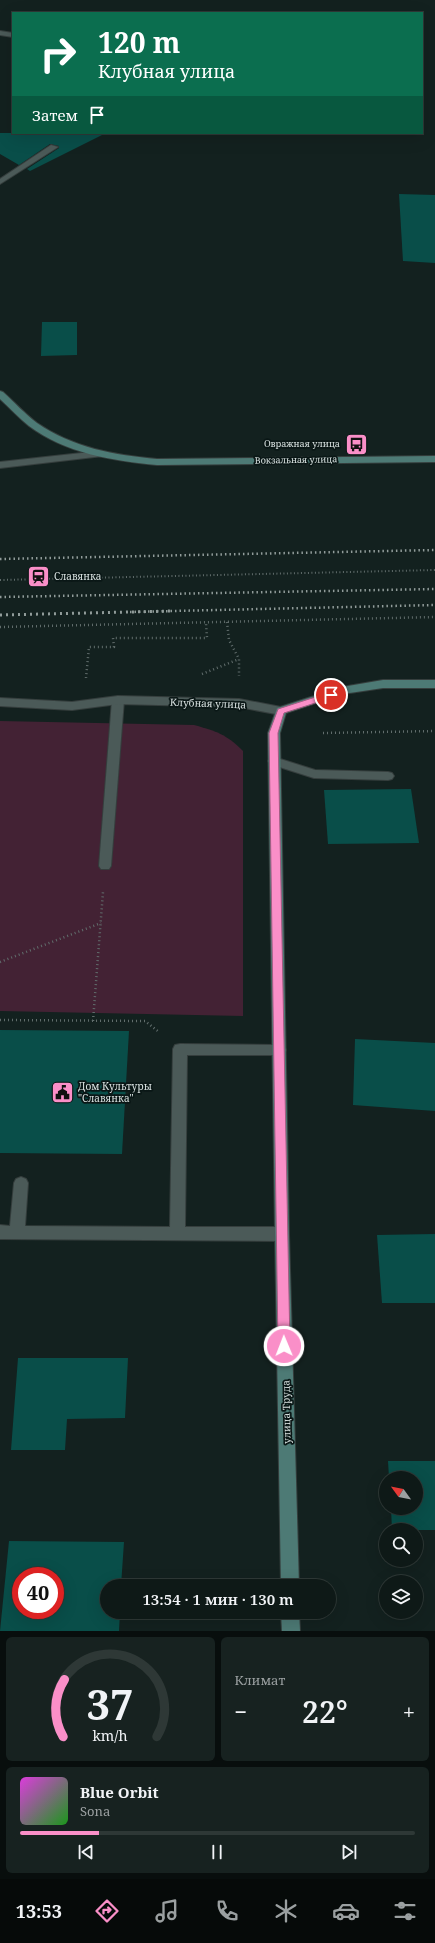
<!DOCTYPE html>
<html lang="ru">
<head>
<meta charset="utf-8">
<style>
	body { margin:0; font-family:"Noto Serif",serif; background:#172220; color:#f1f3f6; height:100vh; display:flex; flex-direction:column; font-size:15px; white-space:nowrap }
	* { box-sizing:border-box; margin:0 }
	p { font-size:13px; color:#9ba0a1 }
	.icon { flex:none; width:22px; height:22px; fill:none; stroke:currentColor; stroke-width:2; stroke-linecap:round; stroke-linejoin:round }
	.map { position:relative; height:1631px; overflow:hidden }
	.side { display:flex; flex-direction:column; gap:6px; padding:6px; background:#080e0d; flex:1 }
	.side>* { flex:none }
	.guide { position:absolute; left:12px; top:12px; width:411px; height:122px; border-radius:0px; box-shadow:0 4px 16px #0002,0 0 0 1px #2e3836; background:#0b6e4f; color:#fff; overflow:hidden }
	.needle { width:26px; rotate:303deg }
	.buttons { position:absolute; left:379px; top:1471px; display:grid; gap:8px }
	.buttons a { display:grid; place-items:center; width:44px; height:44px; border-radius:50%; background:#0e1917; box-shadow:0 4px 16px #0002,0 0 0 1px #2e3836; font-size:20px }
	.speed { position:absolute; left:12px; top:1567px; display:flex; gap:8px; font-size:20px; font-weight:700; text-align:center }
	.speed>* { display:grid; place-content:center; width:52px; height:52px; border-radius:50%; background:#0e1917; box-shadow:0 4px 16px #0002,0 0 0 1px #2e3836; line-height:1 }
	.speed .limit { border:6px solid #d22; background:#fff; color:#111 }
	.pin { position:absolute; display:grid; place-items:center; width:34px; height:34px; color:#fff; margin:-17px; border:2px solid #fff; border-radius:50%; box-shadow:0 1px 4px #0007 }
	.me { position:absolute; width:44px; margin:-22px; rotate:359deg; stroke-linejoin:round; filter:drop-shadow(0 0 3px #0008) }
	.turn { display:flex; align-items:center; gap:14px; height:84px; padding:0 20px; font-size:18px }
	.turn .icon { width:52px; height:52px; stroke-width:2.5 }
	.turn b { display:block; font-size:28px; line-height:34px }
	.then { display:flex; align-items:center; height:38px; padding:0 20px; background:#0003; gap:8px; font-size:15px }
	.big { font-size:30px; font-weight:600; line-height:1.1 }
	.side .card { flex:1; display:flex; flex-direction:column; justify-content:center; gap:6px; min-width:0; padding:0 14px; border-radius:6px; background:#172220 }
	.side .dial { align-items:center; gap:0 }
	.dial svg { height:104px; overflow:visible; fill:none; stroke:#2e3836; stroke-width:7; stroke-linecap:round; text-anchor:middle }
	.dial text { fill:#f1f3f6; stroke:none }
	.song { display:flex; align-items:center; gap:12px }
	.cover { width:48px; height:48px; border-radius:6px; background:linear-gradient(135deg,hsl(300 70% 55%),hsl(120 70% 35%)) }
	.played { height:4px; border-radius:2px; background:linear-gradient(90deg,#fa8fc8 20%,#2e3836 20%) }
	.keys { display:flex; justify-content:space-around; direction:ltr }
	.heat { display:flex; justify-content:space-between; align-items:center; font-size:22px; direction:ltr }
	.side .tiles { flex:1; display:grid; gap:6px; grid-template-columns:1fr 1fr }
	.card:last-child { grid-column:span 2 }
	.trip { position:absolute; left:100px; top:1579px; width:236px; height:40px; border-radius:20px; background:#0e1917; box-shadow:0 4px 16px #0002,0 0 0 1px #2e3836; font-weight:600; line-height:40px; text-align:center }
	.tabs { display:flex; height:64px; justify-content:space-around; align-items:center; background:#060a09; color:#9ba0a1 }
	.tabs .icon { width:28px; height:28px }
	.tabs .selected { color:#fa8fc8 }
	.tabs b { font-size:18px; color:#f1f3f6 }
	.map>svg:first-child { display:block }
	.green { fill:#432234 }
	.building { fill:#094e49; fill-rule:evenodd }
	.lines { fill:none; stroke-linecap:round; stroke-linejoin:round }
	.lane-casing { stroke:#353e3d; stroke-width:2 }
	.street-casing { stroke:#353e3d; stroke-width:2 }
	.secondary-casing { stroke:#353e3d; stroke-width:2 }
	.path-far1 { stroke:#616d6c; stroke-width:2; stroke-dasharray:1 2.5; stroke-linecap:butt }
	.path { stroke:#616d6c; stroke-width:2.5; stroke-dasharray:1 3; stroke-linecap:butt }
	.lane { fill:#4b5a58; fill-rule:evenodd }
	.street { fill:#4b5a58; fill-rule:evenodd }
	.secondary { fill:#4d7a75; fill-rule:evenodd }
	.rail-far1 { stroke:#919c9a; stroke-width:2.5; stroke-dasharray:1.5 3; stroke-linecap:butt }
	.rail { stroke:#919c9a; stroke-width:3; stroke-dasharray:2 4; stroke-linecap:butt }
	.route { fill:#fa8fc8; stroke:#a25d82 }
	.labels { text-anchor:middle; stroke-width:3.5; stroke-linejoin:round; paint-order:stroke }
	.far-poi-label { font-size:9px; fill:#d8e1e0; stroke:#0a1716; text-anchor:end }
	.far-street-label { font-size:9px; fill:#d8e1e0; stroke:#0a1716 }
	.poi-label { font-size:10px; fill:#d8e1e0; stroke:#0a1716; text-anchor:start }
	.street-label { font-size:10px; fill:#d8e1e0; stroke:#0a1716 }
</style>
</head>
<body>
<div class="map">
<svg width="435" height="1631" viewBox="0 0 435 1631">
	<rect width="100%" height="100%" fill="#13211f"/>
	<path class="green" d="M0,721l194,4c22,6 32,9 49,26v265l-243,-5z"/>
	<g class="building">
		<polygon points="0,133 106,133 30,171 27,169 59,148 59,146 50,144 19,165 0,154"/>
		<polygon points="399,194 435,195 435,263 403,261"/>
		<polygon points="42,322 77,322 77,355 41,356"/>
		<polygon points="411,789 419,843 328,844 324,790"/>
		<polygon points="0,1030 129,1031 122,1154 0,1153"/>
		<polygon points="355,1039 435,1043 435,1111 353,1105"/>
		<polygon points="435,1234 435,1303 382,1303 377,1235"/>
		<polygon points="18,1358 128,1358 125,1418 67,1419 65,1450 11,1450"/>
		<polygon points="388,1461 435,1461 435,1530 392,1530 391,1508 416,1508 416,1478 389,1478"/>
		<path d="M9,1541l115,1 -3,44h-14v26h13l-1,19h-119zM21,1576h34v34h-34z"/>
	</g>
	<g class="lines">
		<defs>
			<g id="lane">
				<polygon points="0,31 13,33 13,37 0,35"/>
				<polygon points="51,145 58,147 0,184 0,179"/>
				<polygon points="118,696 124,700 111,866 109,869 101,869 99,866 112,700"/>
				<polygon points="274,757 315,770 388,772 392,773 394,776 392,779 388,780 314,778 270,764 268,761 270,758"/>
				<polygon points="180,1044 279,1045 284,1046 286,1050 284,1054 279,1055 187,1055 185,1227 282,1227 287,1229 289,1234 287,1239 282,1241 0,1239 0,1225 10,1226 14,1183 16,1179 21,1177 26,1179 28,1183 25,1226 170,1227 173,1049 175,1045"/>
			</g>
			<g id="street">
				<polygon points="100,451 105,454 103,456 0,468 0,462"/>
				<polygon points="118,696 239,699 281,707 287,711 281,715 239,707 118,704 72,710 0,706 0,698 72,702"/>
			</g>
			<g id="secondary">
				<path d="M0,391l3,1c11,10 22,22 34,31 36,25 78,32 120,36l278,-3v6l-278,3c-44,-4 -92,-12 -128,-39 -10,-8 -19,-18 -29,-27z"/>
				<polygon points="383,680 435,680 435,688 383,688 343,694 286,713 280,733 289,1234 299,1586 281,1586 275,1234 268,733 277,708 342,687"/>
				<polygon points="281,1612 299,1612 300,1631 282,1631"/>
			</g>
		</defs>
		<use href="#lane" class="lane-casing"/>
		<use href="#street" class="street-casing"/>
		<use href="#secondary" class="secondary-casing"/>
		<polyline class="path-far1" points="0,580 435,570"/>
		<g class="path">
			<polyline points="227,622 229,640 239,659 239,676"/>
			<polyline points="0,627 435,617"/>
			<polyline points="202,674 239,659"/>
			<polyline points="86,678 89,647 114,647 113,638 207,638 206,623"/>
			<polyline points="323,733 435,731"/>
			<polyline points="0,962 101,923"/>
			<polyline points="0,1020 145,1021 159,1032"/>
			<polyline points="93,1021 103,892"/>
		</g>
		<use href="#lane" class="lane"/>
		<use href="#street" class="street"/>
		<use href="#secondary" class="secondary"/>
		<g class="rail-far1">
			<polyline points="0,559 435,550"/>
			<polyline points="0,597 435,589"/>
			<polyline points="130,612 435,605"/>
		</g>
		<polyline class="rail" points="0,615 173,611"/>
	</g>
	<polygon class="route" points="331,692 334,693 334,697 284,713 278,733 290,1346 289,1350 284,1352 280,1350 278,1346 269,733 278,709"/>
	<defs>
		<symbol id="bus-square" viewBox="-11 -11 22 22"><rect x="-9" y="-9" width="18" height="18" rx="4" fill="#fa8fc8" stroke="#0a1716"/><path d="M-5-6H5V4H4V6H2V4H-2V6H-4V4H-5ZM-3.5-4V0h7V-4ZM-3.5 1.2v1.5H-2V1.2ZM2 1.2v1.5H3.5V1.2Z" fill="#111"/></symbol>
		<symbol id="station-square" viewBox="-11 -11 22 22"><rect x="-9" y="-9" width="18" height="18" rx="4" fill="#fa8fc8" stroke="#0a1716"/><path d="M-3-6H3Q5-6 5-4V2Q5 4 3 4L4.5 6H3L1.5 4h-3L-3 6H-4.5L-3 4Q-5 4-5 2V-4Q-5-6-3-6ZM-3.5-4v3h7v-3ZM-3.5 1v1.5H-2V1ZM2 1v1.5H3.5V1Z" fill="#111"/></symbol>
		<symbol id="civic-square" viewBox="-11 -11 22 22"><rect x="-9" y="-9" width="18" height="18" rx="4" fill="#fa8fc8" stroke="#0a1716"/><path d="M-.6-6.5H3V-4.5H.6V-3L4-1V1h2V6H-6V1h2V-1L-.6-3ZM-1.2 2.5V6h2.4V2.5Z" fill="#111"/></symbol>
	</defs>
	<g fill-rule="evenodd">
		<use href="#bus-square" x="344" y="432" width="25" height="25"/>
		<use href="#station-square" x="26" y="564" width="25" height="25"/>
		<use href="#civic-square" x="50" y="1080" width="25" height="25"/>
	</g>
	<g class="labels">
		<g class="far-poi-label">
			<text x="340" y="447">Овражная улица</text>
		</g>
		<g class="far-street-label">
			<text transform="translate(296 460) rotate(-1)" y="3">Вокзальная улица</text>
		</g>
		<g class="poi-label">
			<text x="54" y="580">Славянка</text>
			<text x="78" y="1090">Дом Культуры<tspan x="78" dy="12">"Славянка"</tspan></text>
		</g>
		<g class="street-label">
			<text transform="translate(208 703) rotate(2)" y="4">Клубная улица</text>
			<text transform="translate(286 1412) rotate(-91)" y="4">улица Труда</text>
		</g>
	</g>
</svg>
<div class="buttons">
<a><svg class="needle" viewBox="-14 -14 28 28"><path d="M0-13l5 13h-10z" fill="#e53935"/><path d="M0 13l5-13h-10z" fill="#9ba0a1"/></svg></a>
<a><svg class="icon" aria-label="search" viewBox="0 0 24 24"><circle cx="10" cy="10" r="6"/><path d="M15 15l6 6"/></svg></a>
<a><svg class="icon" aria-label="layers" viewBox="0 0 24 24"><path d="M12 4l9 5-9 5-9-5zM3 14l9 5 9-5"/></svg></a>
</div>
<div class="speed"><div class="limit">40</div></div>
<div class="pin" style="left:331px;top:695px;background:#d93025"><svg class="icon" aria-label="arrive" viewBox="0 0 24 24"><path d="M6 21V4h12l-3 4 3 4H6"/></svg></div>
<svg class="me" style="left:284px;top:1346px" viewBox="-20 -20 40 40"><circle r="17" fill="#fa8fc8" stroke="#fff" stroke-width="3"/><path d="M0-11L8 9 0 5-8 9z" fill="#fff"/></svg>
<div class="trip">13:54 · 1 мин · 130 m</div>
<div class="guide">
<div class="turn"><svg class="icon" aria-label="right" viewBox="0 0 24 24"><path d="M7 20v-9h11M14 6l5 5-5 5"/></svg><div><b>120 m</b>Клубная улица</div></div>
<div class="then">Затем<svg class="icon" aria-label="arrive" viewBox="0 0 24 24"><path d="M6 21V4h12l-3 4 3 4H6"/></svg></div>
</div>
</div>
<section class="side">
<div class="tiles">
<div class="card dial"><svg viewBox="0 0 100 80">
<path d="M14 69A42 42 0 1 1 86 69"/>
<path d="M14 69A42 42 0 0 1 15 25" stroke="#fa8fc8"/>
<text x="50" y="56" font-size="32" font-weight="700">37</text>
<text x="50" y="72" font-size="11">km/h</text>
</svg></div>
<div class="card"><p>Климат</p>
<div class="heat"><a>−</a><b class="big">22°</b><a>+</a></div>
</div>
<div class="card">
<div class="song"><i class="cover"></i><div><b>Blue Orbit</b><p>Sona</p></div></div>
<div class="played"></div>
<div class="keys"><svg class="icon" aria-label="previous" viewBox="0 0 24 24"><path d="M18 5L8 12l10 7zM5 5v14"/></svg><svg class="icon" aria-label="pause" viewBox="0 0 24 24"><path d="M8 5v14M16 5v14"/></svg><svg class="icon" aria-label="next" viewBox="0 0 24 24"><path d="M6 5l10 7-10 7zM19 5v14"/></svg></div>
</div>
</div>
</section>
<nav class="tabs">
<b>13:53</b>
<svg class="icon selected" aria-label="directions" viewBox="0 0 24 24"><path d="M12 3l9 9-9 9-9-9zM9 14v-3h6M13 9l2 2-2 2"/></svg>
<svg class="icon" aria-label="music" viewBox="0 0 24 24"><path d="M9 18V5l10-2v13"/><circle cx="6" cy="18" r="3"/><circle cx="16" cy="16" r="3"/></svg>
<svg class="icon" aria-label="phone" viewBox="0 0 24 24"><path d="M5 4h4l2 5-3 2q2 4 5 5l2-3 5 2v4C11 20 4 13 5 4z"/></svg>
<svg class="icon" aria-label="climate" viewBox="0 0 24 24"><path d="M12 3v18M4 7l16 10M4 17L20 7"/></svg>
<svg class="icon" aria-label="car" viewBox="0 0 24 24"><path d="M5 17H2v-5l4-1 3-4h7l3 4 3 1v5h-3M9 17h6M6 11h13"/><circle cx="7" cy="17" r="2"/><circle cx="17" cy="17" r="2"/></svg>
<svg class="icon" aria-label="filters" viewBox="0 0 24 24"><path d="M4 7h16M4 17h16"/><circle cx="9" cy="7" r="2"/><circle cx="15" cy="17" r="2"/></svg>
</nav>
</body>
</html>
